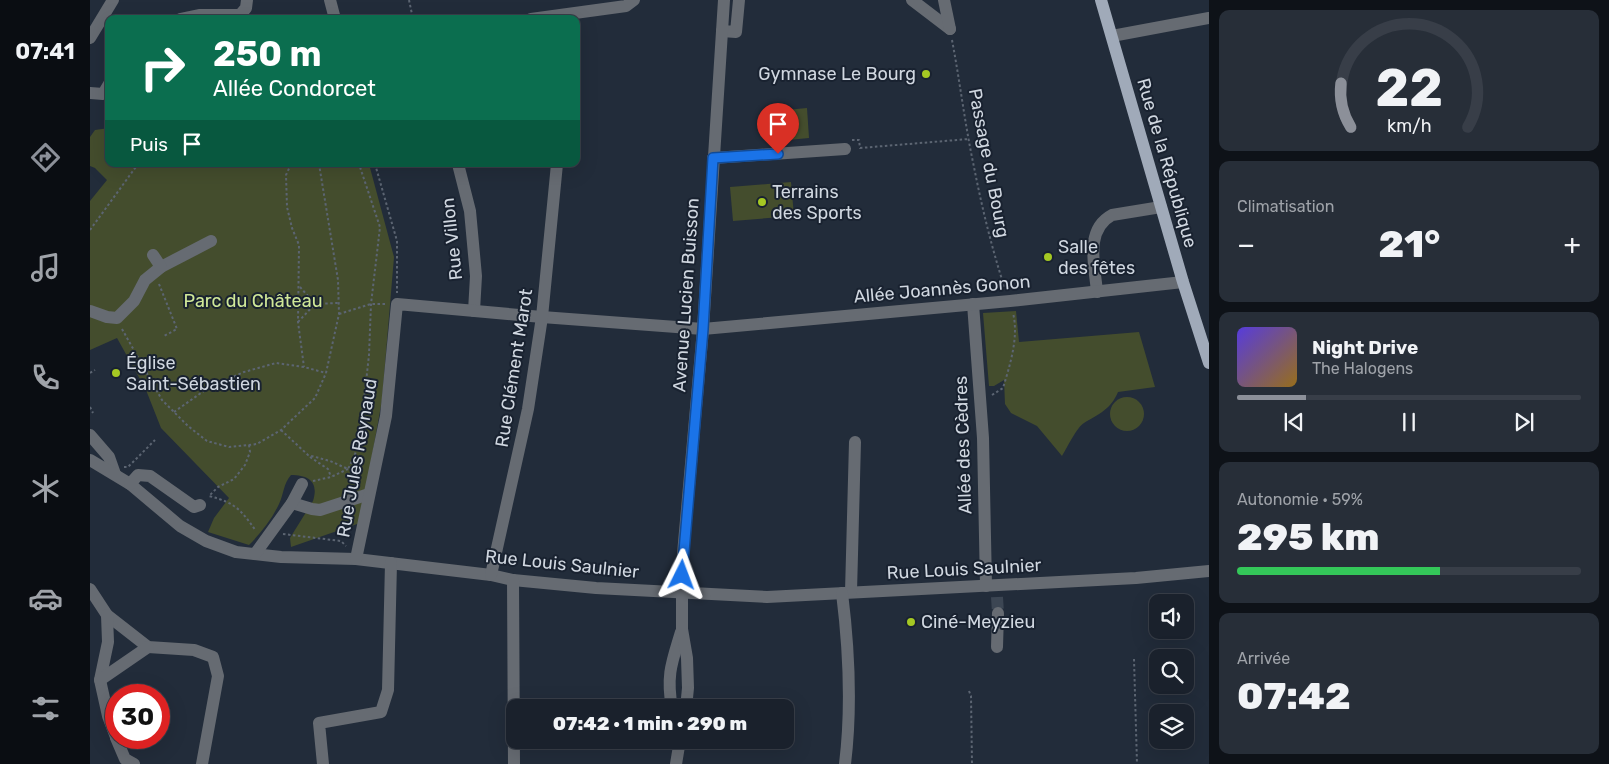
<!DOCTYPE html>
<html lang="fr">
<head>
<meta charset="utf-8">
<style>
	body { margin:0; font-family:Rubik,sans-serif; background:#272e38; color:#f1f3f6; height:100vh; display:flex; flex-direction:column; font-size:19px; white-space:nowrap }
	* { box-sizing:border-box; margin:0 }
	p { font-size:16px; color:#9fa3a9 }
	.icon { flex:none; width:28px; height:28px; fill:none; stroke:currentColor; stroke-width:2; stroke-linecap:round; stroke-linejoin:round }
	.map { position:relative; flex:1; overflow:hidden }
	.drawer { display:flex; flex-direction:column; gap:10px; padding:10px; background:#0e1218; width:400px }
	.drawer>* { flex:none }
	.guide { position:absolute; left:15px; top:15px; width:475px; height:152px; border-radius:10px; box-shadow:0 5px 20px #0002,0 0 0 1px #383e48; background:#0b6e4f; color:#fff; overflow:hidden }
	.fabs { position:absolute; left:1059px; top:594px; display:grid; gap:10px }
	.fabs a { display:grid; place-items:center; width:45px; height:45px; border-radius:10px; background:#1a212c; box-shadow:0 5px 20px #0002,0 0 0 1px #383e48; font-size:25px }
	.speed { position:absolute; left:15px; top:684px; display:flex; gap:10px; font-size:25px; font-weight:700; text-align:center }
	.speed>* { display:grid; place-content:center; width:65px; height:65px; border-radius:50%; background:#1a212c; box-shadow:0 5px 20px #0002,0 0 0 1px #383e48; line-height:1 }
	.speed .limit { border:8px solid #d22; background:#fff; color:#111 }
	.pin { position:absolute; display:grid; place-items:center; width:42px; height:42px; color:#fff; margin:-51px -21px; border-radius:50% 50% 50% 0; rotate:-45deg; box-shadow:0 0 5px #0007 }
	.pin .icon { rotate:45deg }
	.me { position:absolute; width:55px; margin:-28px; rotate:3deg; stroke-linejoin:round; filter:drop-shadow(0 0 4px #0008) }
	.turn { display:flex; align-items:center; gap:18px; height:105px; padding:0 25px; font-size:22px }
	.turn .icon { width:65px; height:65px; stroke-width:2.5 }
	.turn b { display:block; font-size:35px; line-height:42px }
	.then { display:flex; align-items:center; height:48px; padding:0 25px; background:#0003; gap:10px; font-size:19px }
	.big { font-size:38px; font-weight:800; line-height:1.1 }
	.drawer .tile { flex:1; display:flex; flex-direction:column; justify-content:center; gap:8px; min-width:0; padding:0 18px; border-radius:10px; background:#272e38 }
	.drawer .dial { align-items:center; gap:0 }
	.dial svg { height:130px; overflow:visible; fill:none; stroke:#383e48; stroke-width:7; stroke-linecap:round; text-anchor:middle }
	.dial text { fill:#f1f3f6; stroke:none }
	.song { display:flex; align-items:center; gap:15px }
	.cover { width:60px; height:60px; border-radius:8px; background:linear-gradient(135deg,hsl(250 70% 55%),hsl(40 70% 35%)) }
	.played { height:5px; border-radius:2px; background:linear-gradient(90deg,#8c9099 20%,#383e48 20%) }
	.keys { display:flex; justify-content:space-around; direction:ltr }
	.heat { display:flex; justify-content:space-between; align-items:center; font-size:28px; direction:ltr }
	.charge { height:8px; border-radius:4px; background:linear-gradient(90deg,#34c759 59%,#383e48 0) }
	.trip { position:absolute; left:416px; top:699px; width:288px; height:50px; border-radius:10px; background:#1a212c; box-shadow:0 5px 20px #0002,0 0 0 1px #383e48; font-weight:800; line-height:50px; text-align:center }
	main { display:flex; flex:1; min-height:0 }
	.tab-bar { display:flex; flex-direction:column; width:90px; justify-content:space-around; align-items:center; background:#0a0d12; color:#9fa3a9 }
	.tab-bar .icon { width:35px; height:35px }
	.tab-bar .current { color:#8c9099 }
	.tab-bar b { font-size:22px; color:#f1f3f6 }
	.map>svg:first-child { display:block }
	.green { fill:#444d2d }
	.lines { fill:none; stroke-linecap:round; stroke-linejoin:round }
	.minor-tunnel { stroke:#3c4653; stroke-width:12; stroke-dasharray:12 6; stroke-linecap:butt }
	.path { stroke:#5c6572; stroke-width:2; stroke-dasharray:2.5 2.5; stroke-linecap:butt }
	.minor { stroke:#666b72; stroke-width:12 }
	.major { stroke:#a0aab9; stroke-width:12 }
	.route-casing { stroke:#114b97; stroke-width:12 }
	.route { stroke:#1a73e8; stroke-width:9 }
	.poi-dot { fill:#a5c823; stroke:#192230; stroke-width:2 }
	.labels { text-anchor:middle; stroke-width:4; stroke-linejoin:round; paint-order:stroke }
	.poi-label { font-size:18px; fill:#d0d7e0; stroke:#192230; text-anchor:start }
	.street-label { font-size:18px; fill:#d0d7e0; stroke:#192230 }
	.park-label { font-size:18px; fill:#d0e898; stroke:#192230 }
</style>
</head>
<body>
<main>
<nav class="tab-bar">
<b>07:41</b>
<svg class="icon current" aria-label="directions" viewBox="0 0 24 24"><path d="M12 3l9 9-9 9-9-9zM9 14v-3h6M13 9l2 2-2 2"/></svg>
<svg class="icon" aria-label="music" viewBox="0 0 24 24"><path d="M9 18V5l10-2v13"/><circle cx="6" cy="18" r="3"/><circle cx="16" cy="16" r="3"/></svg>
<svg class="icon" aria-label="phone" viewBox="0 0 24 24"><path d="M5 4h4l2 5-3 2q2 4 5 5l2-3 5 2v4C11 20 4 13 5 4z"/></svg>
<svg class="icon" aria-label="climate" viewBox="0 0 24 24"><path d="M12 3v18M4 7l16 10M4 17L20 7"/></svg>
<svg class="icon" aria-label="car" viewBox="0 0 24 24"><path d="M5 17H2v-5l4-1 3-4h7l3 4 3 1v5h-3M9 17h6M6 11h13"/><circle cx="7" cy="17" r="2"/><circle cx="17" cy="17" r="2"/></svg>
<svg class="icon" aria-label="filters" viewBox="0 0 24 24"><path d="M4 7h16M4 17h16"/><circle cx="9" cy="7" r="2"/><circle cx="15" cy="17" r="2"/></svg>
</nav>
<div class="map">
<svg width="1119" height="764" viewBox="0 0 1119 764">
	<rect width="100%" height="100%" fill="#222c3a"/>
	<g class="green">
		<polygon points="717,108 719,138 698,140 696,110"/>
		<path d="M19,128v36h260l25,93 -12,143 -22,123 -69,24 -1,-9 23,-37c6,-19 -4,-26 -22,-26 -8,9 -7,19 -12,29 -7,15 -18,29 -30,41l-41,-13 6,-14 15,-20 -68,-70 -15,-38 -29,-52 -27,12v-149l17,-21 -12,-12 -5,-2v-29l5,-7z"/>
		<polygon points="701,182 704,216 643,221 640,187"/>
		<path d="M926,311l3,31 120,-10 16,55 -37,5c-7,17 -19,22 -34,31 -7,4 -17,25 -22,33l-25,-30 -26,-13 -6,-9 -1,-24 -10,6h-5l-6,-73z"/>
		<circle cx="1037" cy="414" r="17"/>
	</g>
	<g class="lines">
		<polyline class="minor-tunnel" points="907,597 908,613"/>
		<g class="path">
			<polyline points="319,0 323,19"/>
			<path d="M862,40c8,42 13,85 22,127 8,41 18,82 31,122"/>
			<polyline points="762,140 769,140 770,148 879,139"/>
			<polyline points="201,164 196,175 197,207 202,228 209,245 208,322 214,367"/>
			<polyline points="285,164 307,241 307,293"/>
			<polyline points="0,230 48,164"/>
			<polyline points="69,284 87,329 74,336"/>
			<polyline points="210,287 225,304"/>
			<polyline points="249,314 281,304 295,304"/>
			<polyline points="208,322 225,304 248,303"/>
			<polyline points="32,329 72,400 98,426 117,441 139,447 159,445 167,444 191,430 225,398 236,373 249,314 248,280 229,164"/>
			<polyline points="0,373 5,370"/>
			<path d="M902,395l11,-7c7,-23 16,-51 10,-75"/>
			<polyline points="0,407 3,413"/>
			<polyline points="84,412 118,388 154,372 186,363 214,367 236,373"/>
			<polyline points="191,430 218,455 240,461 258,469 265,455 272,418 279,355 281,304 290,227 269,164"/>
			<path d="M159,445l1,7 -5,13 -11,14 -16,8 -9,9c27,7 32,14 47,35"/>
			<polyline points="220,457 238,469 241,477"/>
			<polyline points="34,467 38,467 65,440"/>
			<polyline points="223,481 241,477 258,469"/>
			<polyline points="193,534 251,541 256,546"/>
			<polyline points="1044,659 1047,764"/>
			<polyline points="879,691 881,696 882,764"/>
		</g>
		<g class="minor">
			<polyline points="240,0 245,19"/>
			<polyline points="822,0 860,29"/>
			<polyline points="854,0 860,29"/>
			<polyline points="90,19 109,15 150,15 156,8 157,0"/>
			<polyline points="441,19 536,6 544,0"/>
			<polyline points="632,31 646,32 649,0"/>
			<polyline points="1022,36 1119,18"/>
			<polyline points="0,38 23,0"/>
			<polyline points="0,93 13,94 19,84"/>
			<polyline points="623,158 755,149"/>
			<polyline points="368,164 380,211 386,276 384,311"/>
			<polyline points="71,267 121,241"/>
			<path d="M1007,292c-2,-25 -13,-62 15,-77l49,-8"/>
			<polyline points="883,304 893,438 896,586"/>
			<polyline points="0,311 17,317 27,318 44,301 55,280 71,267 63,255"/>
			<polyline points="0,435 19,457 25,474"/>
			<polyline points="0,460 40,484 90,526 116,541 146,552 191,557 266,559 401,575 423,580 506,588 677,597 1046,578 1119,571"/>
			<polyline points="40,484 48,475 60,476 104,507 110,505"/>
			<polyline points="202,503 222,509 230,510 279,494"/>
			<polyline points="165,554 202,503 212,484"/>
			<polyline points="266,559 296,416 307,304 452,317 613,329 920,301 1093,282"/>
			<polyline points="401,575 438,409 452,317 467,164"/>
			<polyline points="423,580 424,764"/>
			<polyline points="0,589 17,615 58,647 104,650 123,657 128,676 112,764"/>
			<polyline points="761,592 765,442"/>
			<path d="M752,593c7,56 10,114 3,171"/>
			<polyline points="17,615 18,642 10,680 18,716 26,737"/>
			<polyline points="907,647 908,613"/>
			<polyline points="10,680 58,647"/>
			<path d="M582,708c-6,-33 0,-46 9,-76"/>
			<polyline points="596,708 598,688 597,658 592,629 592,565 613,329 634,0"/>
			<polyline points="26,738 35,759 44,764"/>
			<polyline points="233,764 229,723 291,712 298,690 301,563"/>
			<polyline points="586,764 590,740"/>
		</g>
		<polyline class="major" points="1011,0 1093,282 1119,363"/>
	</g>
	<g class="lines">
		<defs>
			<polyline id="route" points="592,575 613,329 623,158 688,154"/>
		</defs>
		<use href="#route" class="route-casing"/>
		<use href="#route" class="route"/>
	</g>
	<g class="poi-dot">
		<circle cx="836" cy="74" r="5"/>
		<circle cx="672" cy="202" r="5"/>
		<circle cx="958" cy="257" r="5"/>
		<circle cx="26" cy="373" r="5"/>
		<circle cx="821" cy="622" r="5"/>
	</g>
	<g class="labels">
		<g class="poi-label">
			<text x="826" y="80" text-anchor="end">Gymnase Le Bourg</text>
			<text x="682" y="198">Terrains<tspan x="682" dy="21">des Sports</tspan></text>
			<text x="968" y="253">Salle<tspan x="968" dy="21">des fêtes</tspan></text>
			<text x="36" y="369">Église<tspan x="36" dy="21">Saint-Sébastien</tspan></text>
			<text x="831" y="628">Ciné-Meyzieu</text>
		</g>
		<g class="street-label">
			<text transform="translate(899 163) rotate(79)" y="6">Passage du Bourg</text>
			<text transform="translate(1077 163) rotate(74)" y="6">Rue de la République</text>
			<text transform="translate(362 239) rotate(-96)" y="6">Rue Villon</text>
			<text transform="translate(852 289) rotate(-5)" y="6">Allée Joannès Gonon</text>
			<text transform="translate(596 295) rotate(-86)" y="6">Avenue Lucien Buisson</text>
			<text transform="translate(424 368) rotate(-81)" y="6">Rue Clément Marot</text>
			<text transform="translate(873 445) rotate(-92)" y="6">Allée des Cèdres</text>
			<text transform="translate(267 458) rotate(-80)" y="6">Rue Jules Reynaud</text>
			<text transform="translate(472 564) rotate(6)" y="6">Rue Louis Saulnier</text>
			<text transform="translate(874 569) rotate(-3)" y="6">Rue Louis Saulnier</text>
		</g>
		<g class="park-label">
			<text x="163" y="307">Parc du Château</text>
		</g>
	</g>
</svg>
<div class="fabs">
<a><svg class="icon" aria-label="sound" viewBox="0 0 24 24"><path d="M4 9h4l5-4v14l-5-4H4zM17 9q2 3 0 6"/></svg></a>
<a><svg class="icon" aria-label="search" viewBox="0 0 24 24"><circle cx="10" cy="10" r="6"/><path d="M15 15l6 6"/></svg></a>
<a><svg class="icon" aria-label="layers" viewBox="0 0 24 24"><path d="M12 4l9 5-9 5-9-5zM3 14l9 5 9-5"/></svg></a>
</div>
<div class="speed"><div class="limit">30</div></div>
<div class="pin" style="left:688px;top:154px;background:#d93025"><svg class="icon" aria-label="arrive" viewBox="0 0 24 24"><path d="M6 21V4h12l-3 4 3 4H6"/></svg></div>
<svg class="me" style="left:592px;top:575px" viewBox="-20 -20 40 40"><path d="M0-17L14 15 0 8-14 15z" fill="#1a73e8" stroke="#fff" stroke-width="4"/></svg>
<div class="trip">07:42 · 1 min · 290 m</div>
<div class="guide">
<div class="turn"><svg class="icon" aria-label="right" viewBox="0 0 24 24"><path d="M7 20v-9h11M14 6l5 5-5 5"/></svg><div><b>250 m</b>Allée Condorcet</div></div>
<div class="then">Puis<svg class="icon" aria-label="arrive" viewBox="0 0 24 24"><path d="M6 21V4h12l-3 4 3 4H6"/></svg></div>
</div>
</div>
<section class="drawer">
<div class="tile dial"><svg viewBox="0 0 100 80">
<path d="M14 69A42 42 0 1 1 86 69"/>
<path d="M14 69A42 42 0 0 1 8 42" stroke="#8c9099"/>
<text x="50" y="56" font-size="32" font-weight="700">22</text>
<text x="50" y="72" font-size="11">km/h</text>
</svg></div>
<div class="tile"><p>Climatisation</p>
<div class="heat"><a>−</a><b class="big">21°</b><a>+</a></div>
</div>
<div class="tile">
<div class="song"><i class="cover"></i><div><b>Night Drive</b><p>The Halogens</p></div></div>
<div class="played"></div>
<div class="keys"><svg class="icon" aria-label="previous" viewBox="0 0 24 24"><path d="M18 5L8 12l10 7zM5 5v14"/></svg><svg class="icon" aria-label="pause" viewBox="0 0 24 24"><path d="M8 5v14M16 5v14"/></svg><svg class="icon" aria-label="next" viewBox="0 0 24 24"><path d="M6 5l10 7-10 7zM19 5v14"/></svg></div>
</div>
<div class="tile"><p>Autonomie · 59%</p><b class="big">295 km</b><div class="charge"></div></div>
<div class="tile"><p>Arrivée</p><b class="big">07:42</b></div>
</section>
</main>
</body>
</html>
